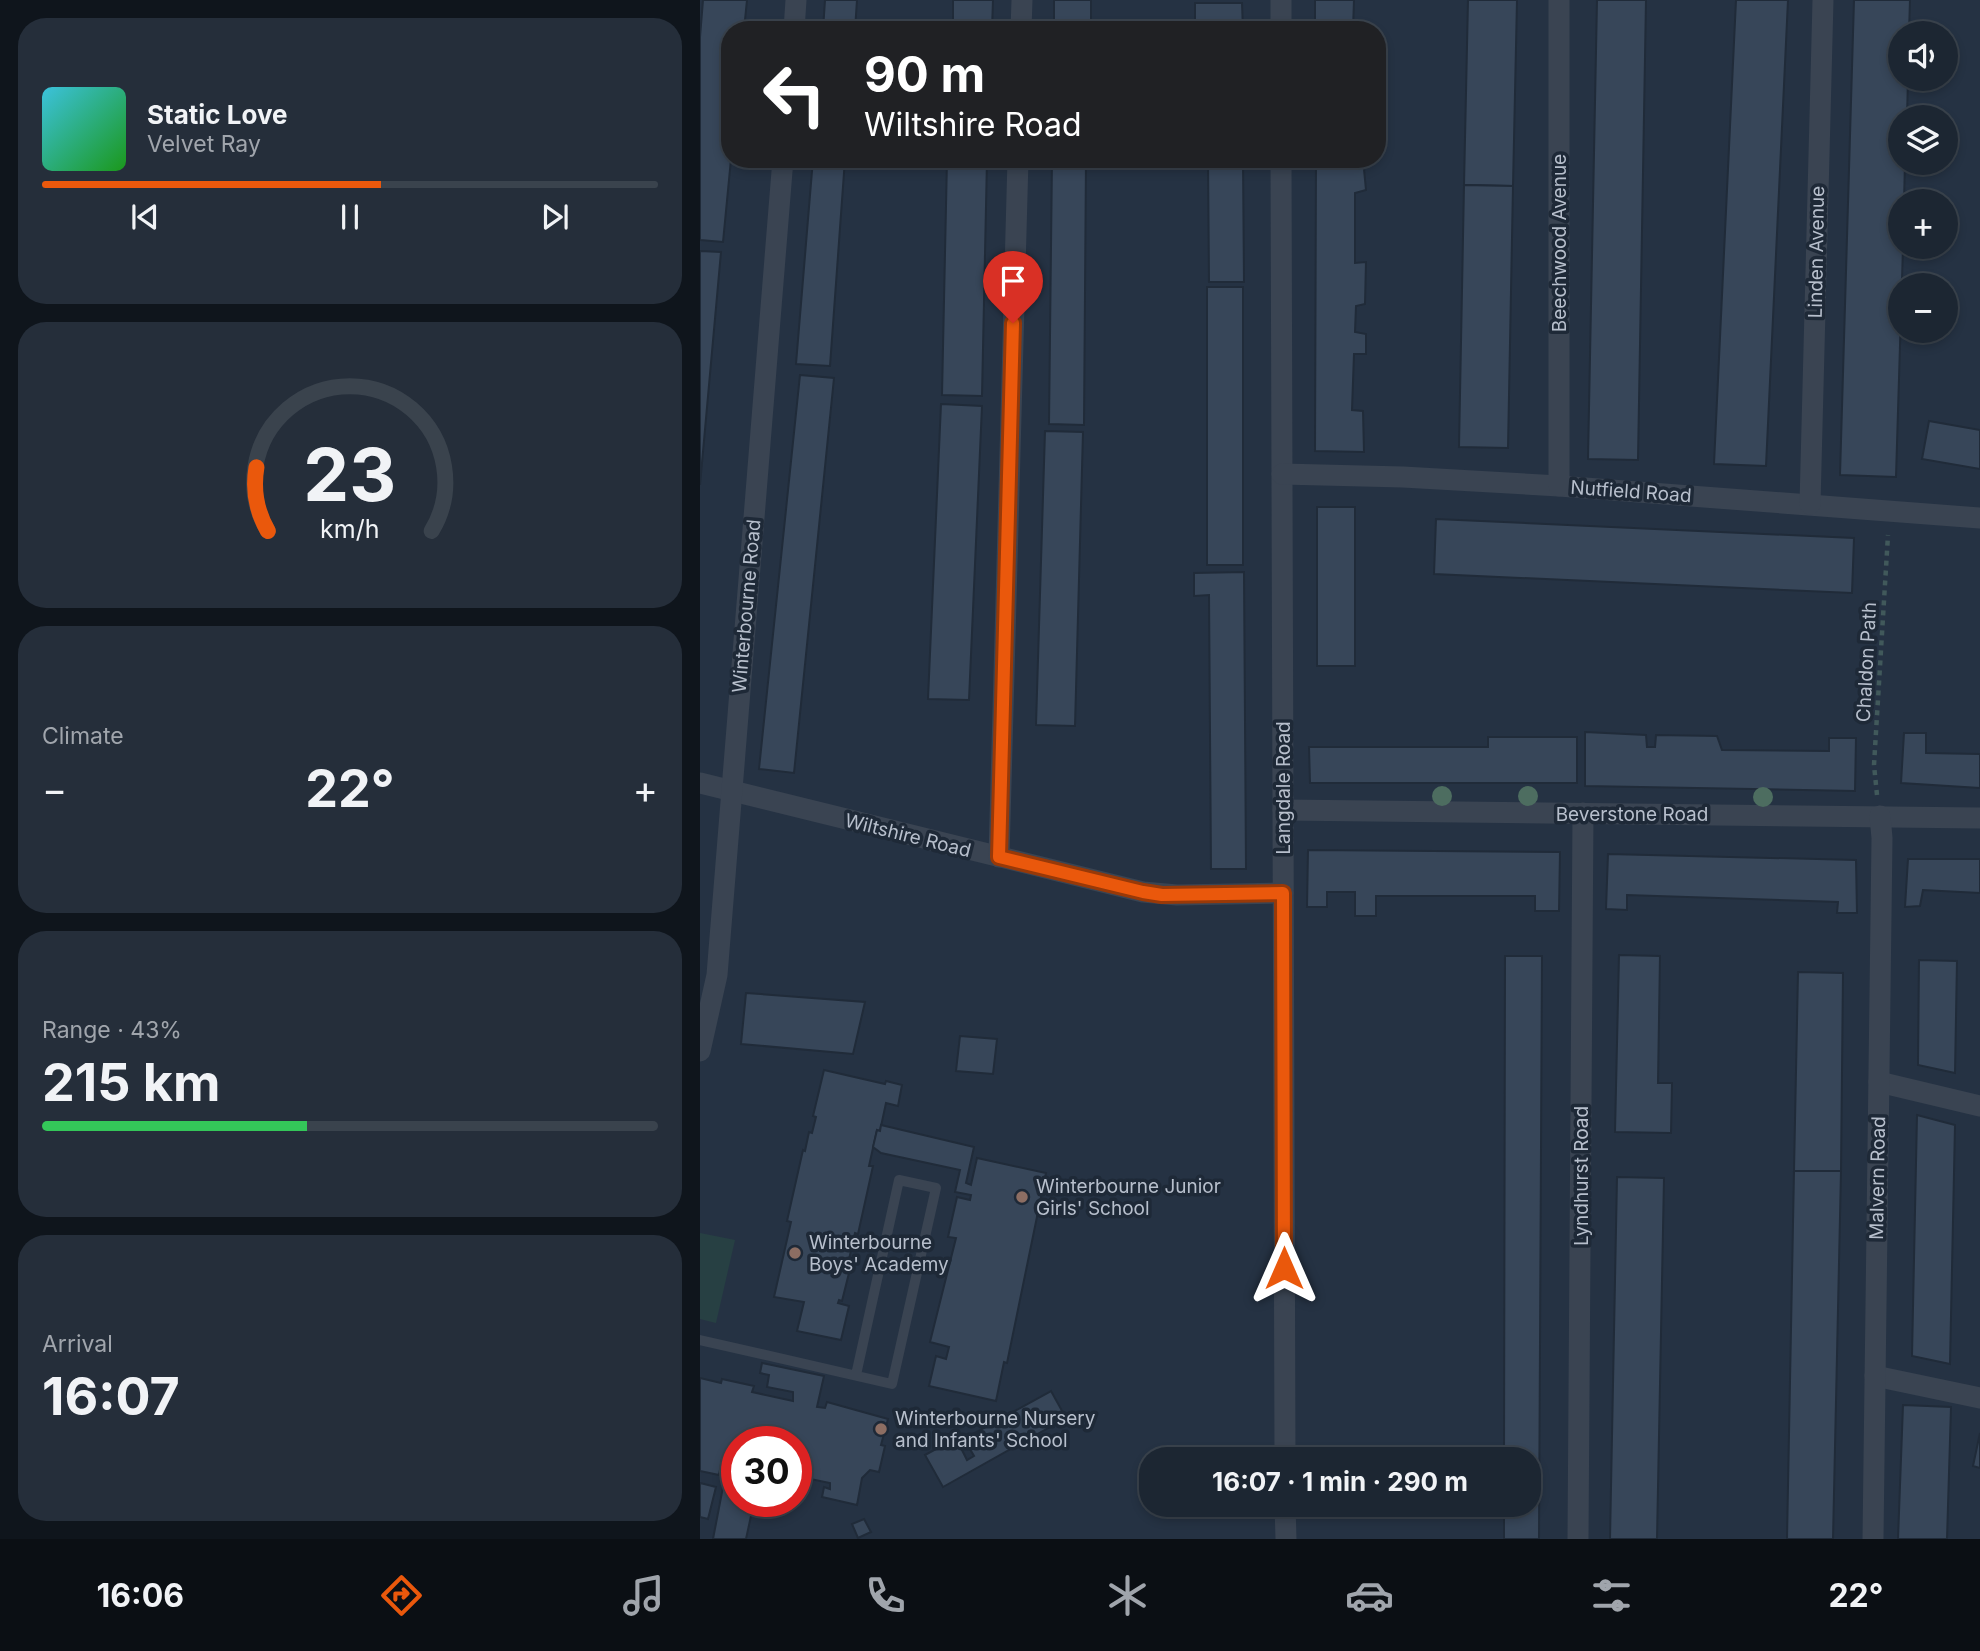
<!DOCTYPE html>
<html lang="en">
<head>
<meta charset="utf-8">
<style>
	body { margin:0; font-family:Inter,sans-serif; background:#252e3a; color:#f1f3f6; height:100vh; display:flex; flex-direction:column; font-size:26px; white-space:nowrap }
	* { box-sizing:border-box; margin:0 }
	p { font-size:23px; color:#a0a5ac }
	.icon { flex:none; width:38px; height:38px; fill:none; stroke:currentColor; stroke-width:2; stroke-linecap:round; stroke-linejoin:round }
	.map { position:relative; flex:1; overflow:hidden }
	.sheet { display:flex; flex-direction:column; gap:18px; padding:18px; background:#0f151c; width:700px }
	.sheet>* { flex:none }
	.hud { position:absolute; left:21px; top:21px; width:665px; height:147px; border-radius:28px; box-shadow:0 4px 10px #0003,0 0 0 2px #3a434d; background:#202124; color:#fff; overflow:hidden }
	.tools { position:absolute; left:1188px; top:21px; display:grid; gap:14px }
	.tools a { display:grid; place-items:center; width:70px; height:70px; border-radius:50%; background:#1c2632; box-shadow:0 4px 10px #0003,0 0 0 2px #3a434d; font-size:35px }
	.speed { position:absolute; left:21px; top:1426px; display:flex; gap:14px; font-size:35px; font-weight:700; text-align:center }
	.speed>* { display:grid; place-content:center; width:91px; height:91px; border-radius:50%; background:#1c2632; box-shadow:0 4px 10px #0003,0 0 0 2px #3a434d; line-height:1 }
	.speed .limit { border:10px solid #d22; background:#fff; color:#111 }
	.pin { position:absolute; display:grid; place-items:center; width:60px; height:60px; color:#fff; margin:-72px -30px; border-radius:50% 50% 50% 0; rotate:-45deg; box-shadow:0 0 7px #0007 }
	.pin .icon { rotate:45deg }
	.me { position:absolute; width:77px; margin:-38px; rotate:0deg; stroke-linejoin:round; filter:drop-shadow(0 0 5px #0008) }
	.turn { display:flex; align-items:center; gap:24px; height:147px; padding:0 28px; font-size:32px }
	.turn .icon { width:91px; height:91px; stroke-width:2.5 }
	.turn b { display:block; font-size:49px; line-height:60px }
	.big { font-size:52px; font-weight:700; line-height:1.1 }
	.sheet .card { flex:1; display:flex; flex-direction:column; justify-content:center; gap:10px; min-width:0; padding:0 24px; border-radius:28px; background:#252e3a }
	.sheet .dial { align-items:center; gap:0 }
	.dial svg { height:182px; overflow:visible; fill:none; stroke:#3a434d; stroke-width:7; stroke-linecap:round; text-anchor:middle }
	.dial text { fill:#f1f3f6; stroke:none }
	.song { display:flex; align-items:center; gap:21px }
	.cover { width:84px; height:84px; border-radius:10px; background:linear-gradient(135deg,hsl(190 70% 55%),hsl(120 70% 35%)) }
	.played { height:7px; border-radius:4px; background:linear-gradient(90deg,#ea580c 55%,#3a434d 55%) }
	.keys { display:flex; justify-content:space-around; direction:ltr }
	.heat { display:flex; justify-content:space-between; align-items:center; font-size:38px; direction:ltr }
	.charge { height:10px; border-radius:5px; background:linear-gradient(90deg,#34c759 43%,#3a434d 0) }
	.trip { position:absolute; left:439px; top:1447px; width:402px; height:70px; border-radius:28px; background:#1c2632; box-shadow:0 4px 10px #0003,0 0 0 2px #3a434d; font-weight:700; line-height:70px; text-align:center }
	.dock { display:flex; height:112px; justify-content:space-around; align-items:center; background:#0b0f14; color:#a0a5ac }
	.dock .icon { width:49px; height:49px }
	.dock .selected { color:#ea580c }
	.dock b { font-size:32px; color:#f1f3f6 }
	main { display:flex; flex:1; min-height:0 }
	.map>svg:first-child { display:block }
	.green { fill:#274043 }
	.building { fill:#374659; stroke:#202b39; stroke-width:2 }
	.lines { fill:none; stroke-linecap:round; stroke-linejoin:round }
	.path { stroke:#41595b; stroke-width:4.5; stroke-dasharray:5 5; stroke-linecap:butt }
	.service { stroke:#3a4452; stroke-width:10 }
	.minor { stroke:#3a4452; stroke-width:21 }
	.tree { fill:#4d6d60 }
	.route-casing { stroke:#983908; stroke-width:18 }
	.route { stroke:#ea580c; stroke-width:12 }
	.education-dot { fill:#8d6e63; stroke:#1e2937; stroke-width:2.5 }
	.labels { text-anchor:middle; stroke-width:7; stroke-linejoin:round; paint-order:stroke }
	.street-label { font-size:19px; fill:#b7bfcc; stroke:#1e2937 }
	.poi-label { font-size:19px; fill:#b7bfcc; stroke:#1e2937; text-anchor:start }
</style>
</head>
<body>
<main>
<section class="sheet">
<div class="card">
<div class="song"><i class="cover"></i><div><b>Static Love</b><p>Velvet Ray</p></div></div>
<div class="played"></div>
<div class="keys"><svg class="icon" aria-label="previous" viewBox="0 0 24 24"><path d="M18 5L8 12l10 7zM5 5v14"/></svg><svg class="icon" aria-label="pause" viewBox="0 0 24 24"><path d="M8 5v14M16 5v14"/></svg><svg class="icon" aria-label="next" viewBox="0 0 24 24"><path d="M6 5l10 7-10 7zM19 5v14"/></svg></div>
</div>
<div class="card dial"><svg viewBox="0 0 100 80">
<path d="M14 69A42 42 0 1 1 86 69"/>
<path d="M14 69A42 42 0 0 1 9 41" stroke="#ea580c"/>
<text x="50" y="56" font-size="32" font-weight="700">23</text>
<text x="50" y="72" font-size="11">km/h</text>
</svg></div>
<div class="card"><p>Climate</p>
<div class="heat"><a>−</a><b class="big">22°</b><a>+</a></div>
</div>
<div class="card"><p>Range · 43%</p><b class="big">215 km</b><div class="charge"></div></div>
<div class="card"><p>Arrival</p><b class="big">16:07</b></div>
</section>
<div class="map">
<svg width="1280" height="1539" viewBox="0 0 1280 1539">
	<rect width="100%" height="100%" fill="#253243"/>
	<polygon class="green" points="0,1233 35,1240 16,1323 0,1319"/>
	<g class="building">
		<polygon points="3,0 47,0 44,30 30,30 31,159 23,242 0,240 0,37"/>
		<polygon points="125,0 157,0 155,30 123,30"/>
		<polygon points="253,0 293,0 292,30 253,30"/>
		<rect x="354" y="0" width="37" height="30"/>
		<polygon points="615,0 654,0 653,30 615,30"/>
		<polygon points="768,0 817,0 813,186 764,185"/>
		<polygon points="897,0 946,0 938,460 888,459"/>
		<polygon points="1036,0 1088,0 1066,466 1014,464"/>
		<polygon points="1154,0 1210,0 1209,33 1200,33 1200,79 1208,79 1207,117 1200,117 1200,163 1205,163 1204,201 1200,201 1200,247 1203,247 1196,477 1140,475"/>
		<polygon points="495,3 542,3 543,30 507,30 507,27 495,27"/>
		<polygon points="113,159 145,159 130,366 96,364"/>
		<polygon points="247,159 287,159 282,396 242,395"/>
		<polygon points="352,159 386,159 384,425 349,424"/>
		<polygon points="508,159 543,159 544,282 509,282"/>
		<polygon points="616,159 663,159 666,190 655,193 655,263 666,262 665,304 656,306 655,332 666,334 666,354 654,354 652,410 663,411 664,452 615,451"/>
		<polygon points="764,185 813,186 808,448 759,447"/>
		<polygon points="0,251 21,252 0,485"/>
		<rect x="507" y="287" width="36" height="278"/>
		<polygon points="100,375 134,378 94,773 59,769"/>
		<polygon points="241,404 282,406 269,700 228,699"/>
		<polygon points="1229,421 1280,430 1280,469 1222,459"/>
		<polygon points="345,431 383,432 375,726 336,725"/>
		<rect x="617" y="507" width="38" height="159"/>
		<polygon points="736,519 1154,538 1152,593 734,574"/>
		<polygon points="544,572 546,869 511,869 509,595 494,596 494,573"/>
		<polygon points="885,732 946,735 947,747 955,747 956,735 1017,736 1022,750 1129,751 1129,738 1156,738 1155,791 885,786"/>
		<polygon points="1204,733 1226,733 1226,753 1280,754 1280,788 1201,783"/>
		<polygon points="788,737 877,737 877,783 610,783 609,747 788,747"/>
		<polygon points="608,850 860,852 859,911 835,911 835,896 676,896 676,916 655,916 655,892 627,892 627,907 607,907"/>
		<polygon points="908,854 1156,860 1157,913 1137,913 1138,902 927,895 927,910 906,909"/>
		<polygon points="1208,859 1280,859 1280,893 1223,890 1220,906 1205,907"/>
		<polygon points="919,955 960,956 958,1083 972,1083 971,1133 915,1132"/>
		<polygon points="805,956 842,956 839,1539 804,1539 804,1505 830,1505 830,1460 804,1460"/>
		<polygon points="1219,960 1257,961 1255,1073 1218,1065"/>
		<polygon points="1098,972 1143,973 1141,1171 1094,1171"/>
		<polygon points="46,993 165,1002 153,1054 41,1044"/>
		<polygon points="260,1036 297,1039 293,1074 256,1071"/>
		<polygon points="124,1070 185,1084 186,1081 202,1085 198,1106 186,1103 180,1131 177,1130 169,1166 173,1166 158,1234 155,1233 147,1268 150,1269 142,1301 139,1300 138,1303 149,1306 141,1340 97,1331 104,1302 74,1297 91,1222 87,1221 103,1150 105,1151 109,1132 112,1133 116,1117 113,1116"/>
		<polygon points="1217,1115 1255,1125 1250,1364 1212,1356"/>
		<polygon points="181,1125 274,1147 266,1183 271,1185 277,1158 346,1173 307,1363 304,1362 296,1401 229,1386 236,1356 246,1359 249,1347 230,1342 256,1238 248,1237 257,1197 270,1200 271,1195 255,1192 260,1170 181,1153 173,1147 177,1130 180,1131"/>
		<polygon points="1094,1171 1141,1171 1133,1539 1087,1539"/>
		<polygon points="917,1177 964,1178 957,1539 910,1539"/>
		<polygon points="62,1363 124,1376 117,1407 125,1408 127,1402 188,1419 181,1445 185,1446 179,1472 170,1470 162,1478 157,1505 122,1497 124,1487 130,1489 130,1483 96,1476 96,1442 37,1442 37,1463 22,1459 19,1475 0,1471 0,1378 21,1383 22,1379 54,1386 52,1392 93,1401 93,1392 67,1387 69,1375 60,1373"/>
		<polygon points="351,1391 366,1418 243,1487 225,1455 256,1438 267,1460 274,1456 264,1439"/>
		<polygon points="1203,1405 1251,1407 1247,1539 1198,1539"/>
		<polygon points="1280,1433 1280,1468 1273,1466"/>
		<polygon points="0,1483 16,1487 8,1519 0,1517"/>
		<polygon points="23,1487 37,1489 37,1502 54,1502 46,1539 13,1539"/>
		<polygon points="164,1519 171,1532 158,1538 152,1524"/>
	</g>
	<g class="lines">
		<polyline class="path" points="1177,795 1174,765 1188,535"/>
		<polyline class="service" points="0,1340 192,1384 236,1188 199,1180 156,1375"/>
		<g class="minor">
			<polyline points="94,30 96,0"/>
			<polyline points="321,30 322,0"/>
			<polyline points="581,30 581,0"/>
			<polyline points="581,159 585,1460"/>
			<polyline points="582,474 703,477 859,486 1280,518"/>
			<polyline points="859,486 859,0"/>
			<polyline points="1110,504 1123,0"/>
			<polyline points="0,783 443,892 477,895 583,893"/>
			<polyline points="583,810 1280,818"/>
			<polyline points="299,857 318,159"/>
			<polyline points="0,1051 17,975 83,159"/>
			<polyline points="1179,1082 1280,1106"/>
			<polyline points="1175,1376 1280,1398"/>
			<polyline points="585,1505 586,1539"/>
			<polyline points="878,1539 883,813"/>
			<polyline points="1173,1539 1182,838 1180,816"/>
		</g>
	</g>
	<g class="tree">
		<circle cx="742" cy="796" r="10"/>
		<circle cx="828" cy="796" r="10"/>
		<circle cx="1063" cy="797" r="10"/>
	</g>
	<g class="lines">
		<defs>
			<polyline id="route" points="313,323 299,857 443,892 462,895 583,893 584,1268"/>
		</defs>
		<use href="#route" class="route-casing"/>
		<use href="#route" class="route"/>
	</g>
	<g class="education-dot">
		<circle cx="322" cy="1197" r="7"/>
		<circle cx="95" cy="1253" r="7"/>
		<circle cx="181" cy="1429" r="7"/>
	</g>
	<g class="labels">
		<g class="street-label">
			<text transform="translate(859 243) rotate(-90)" y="7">Beechwood Avenue</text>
			<text transform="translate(1116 252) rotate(-89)" y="7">Linden Avenue</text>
			<text transform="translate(931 491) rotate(4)" y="7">Nutfield Road</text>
			<text transform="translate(46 606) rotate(-85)" y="7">Winterbourne Road</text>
			<text transform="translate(1166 662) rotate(-87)" y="7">Chaldon Path</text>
			<text transform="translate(583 788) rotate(-90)" y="7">Langdale Road</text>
			<text x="932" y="821">Beverstone Road</text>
			<text transform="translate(208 835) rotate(14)" y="7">Wiltshire Road</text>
			<text transform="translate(881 1176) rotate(-90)" y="7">Lyndhurst Road</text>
			<text transform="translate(1177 1178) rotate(-89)" y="7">Malvern Road</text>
		</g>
		<g class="poi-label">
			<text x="336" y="1193">Winterbourne Junior<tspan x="336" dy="22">Girls' School</tspan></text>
			<text x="109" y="1249">Winterbourne<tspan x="109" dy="22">Boys' Academy</tspan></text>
			<text x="195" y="1425">Winterbourne Nursery<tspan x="195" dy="22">and Infants' School</tspan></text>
		</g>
	</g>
</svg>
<div class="tools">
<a><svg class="icon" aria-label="sound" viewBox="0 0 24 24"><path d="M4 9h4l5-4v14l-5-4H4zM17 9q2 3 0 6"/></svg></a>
<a><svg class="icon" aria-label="layers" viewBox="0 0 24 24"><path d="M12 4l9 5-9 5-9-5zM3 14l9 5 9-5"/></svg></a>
<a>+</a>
<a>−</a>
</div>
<div class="speed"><div class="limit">30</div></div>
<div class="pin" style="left:313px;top:323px;background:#d93025"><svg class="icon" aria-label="arrive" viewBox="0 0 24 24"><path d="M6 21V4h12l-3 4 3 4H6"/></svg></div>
<svg class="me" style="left:584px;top:1268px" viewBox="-20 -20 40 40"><path d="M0-17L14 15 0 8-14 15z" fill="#ea580c" stroke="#fff" stroke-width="4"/></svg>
<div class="trip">16:07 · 1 min · 290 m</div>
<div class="hud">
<div class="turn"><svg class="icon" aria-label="left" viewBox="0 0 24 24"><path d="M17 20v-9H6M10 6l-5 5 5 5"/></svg><div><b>90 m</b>Wiltshire Road</div></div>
</div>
</div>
</main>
<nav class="dock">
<b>16:06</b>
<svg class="icon selected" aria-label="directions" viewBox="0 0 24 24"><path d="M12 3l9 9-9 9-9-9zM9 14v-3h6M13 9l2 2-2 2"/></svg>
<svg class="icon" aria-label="music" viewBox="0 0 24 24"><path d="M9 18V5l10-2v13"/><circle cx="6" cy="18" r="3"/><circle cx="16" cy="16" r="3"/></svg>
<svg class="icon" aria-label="phone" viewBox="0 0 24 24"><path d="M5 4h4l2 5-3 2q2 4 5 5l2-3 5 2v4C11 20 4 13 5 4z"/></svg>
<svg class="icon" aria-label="climate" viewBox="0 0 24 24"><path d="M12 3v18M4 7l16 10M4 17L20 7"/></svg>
<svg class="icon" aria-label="car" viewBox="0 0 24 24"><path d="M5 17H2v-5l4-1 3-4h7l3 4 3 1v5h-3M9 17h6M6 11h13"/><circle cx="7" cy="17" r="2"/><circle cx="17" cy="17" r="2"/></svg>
<svg class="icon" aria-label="filters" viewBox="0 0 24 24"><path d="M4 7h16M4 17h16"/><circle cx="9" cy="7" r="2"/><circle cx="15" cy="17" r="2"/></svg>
<b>22°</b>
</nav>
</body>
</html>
